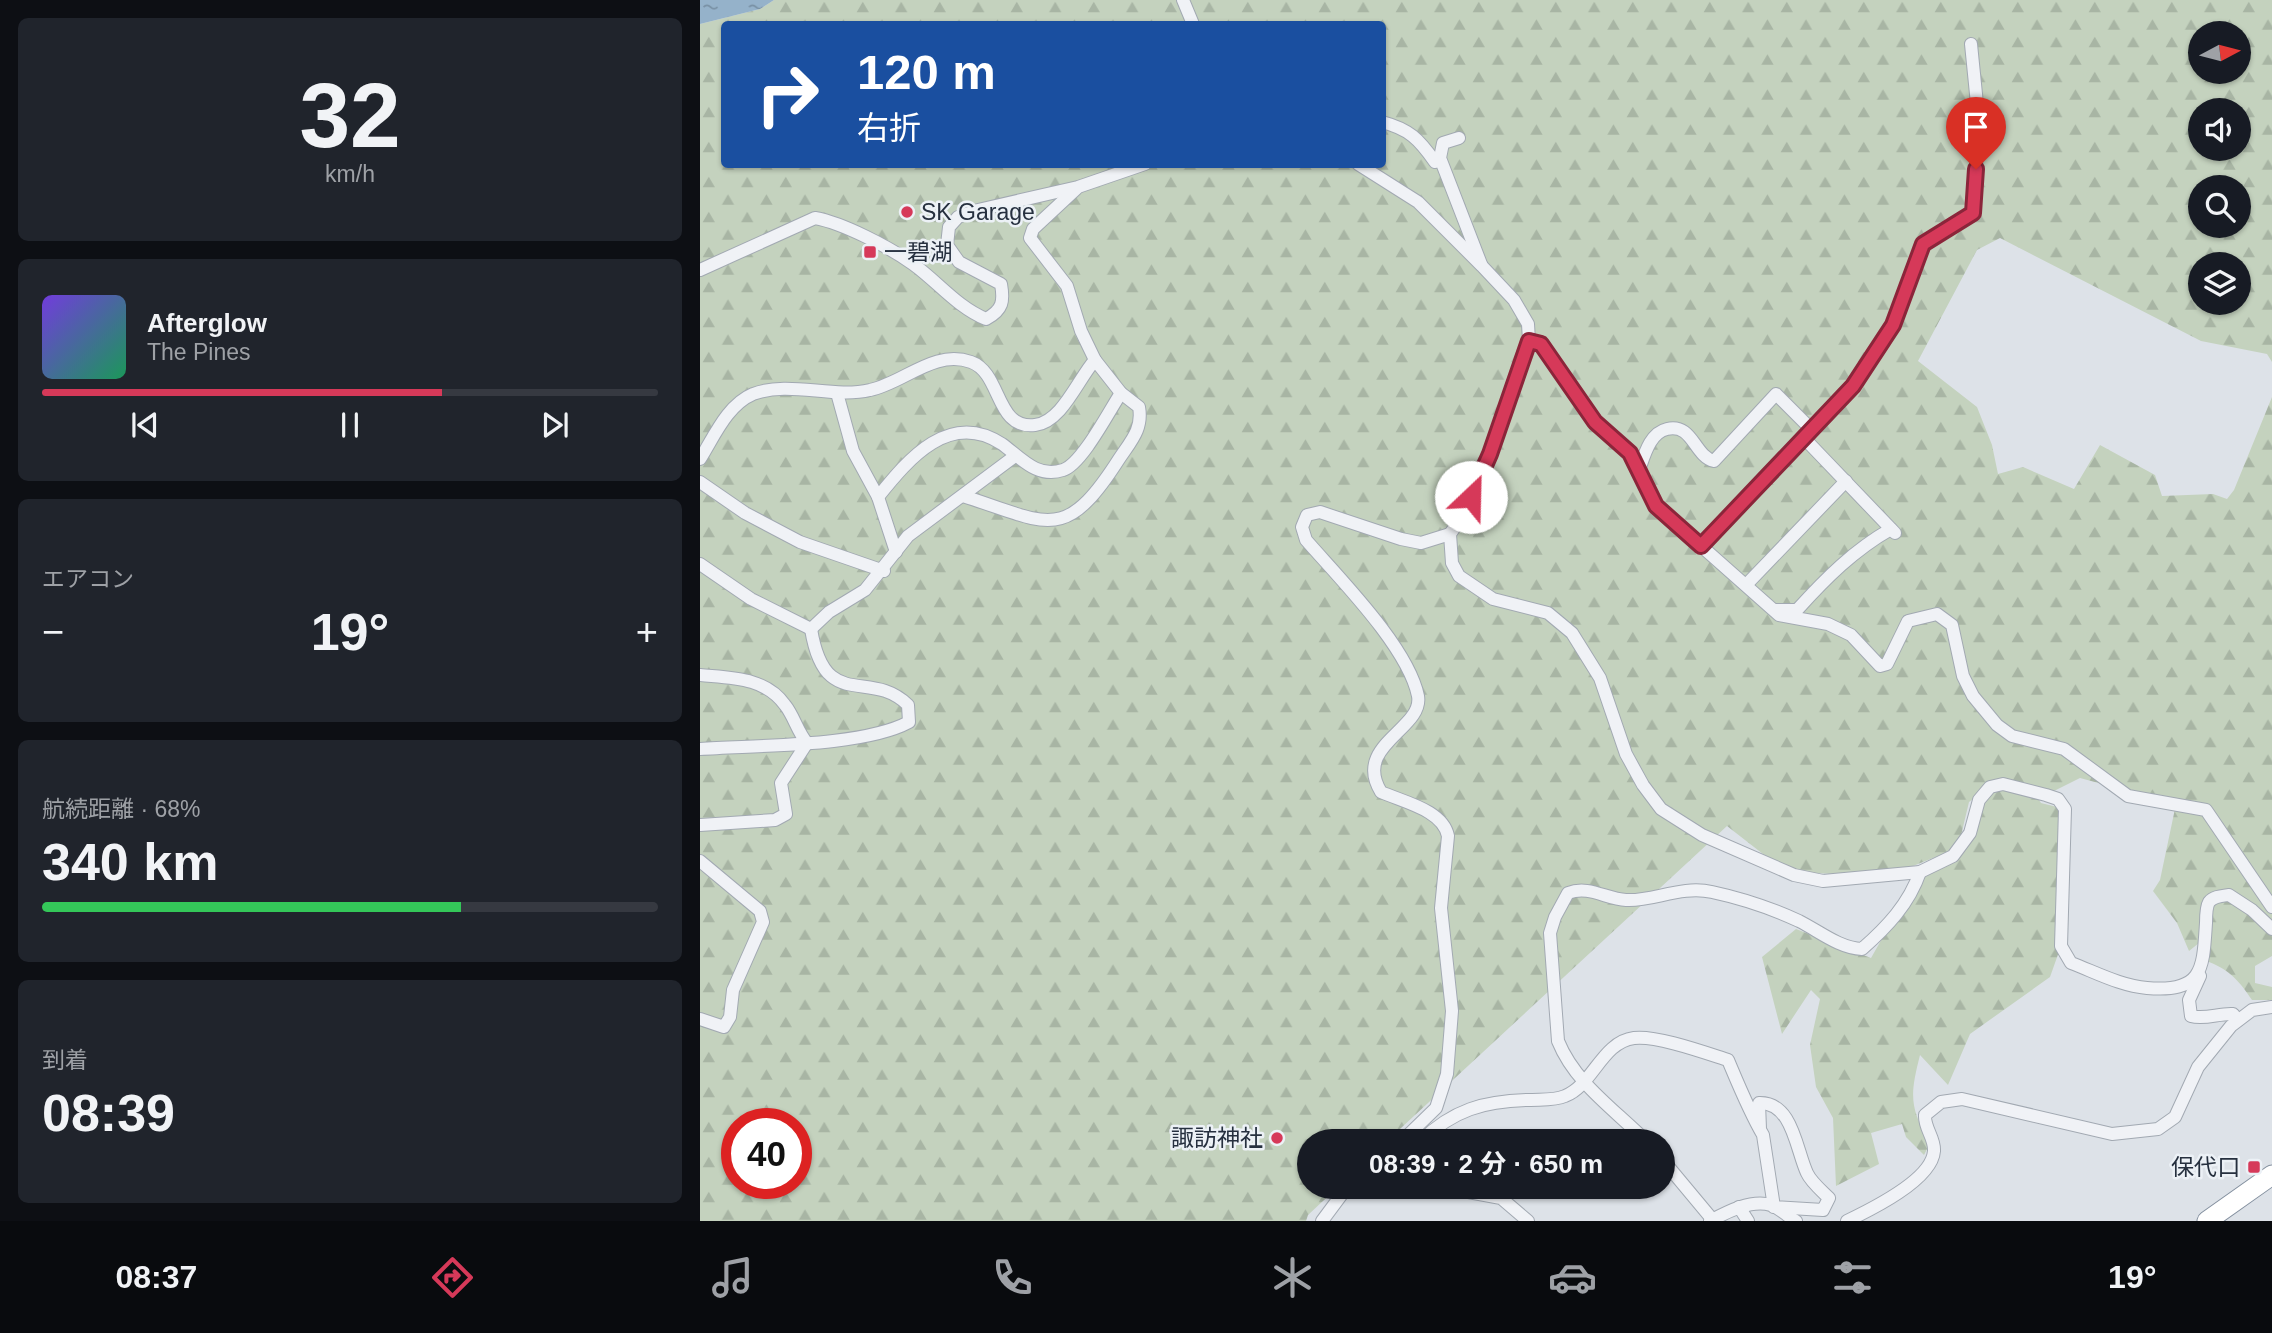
<!DOCTYPE html>
<html lang="ja">
<head>
<meta charset="utf-8">
<style>
	body { margin:0; font-family:Arial,"Noto Sans JP",sans-serif; background:#20242c; color:#f1f3f6; height:100vh; display:flex; flex-direction:column; font-size:26px; white-space:nowrap }
	* { box-sizing:border-box; margin:0 }
	p { font-size:23px; color:#9ea1a6 }
	.icon { flex:none; width:38px; height:38px; fill:none; stroke:currentColor; stroke-width:2; stroke-linecap:round; stroke-linejoin:round }
	.map { position:relative; flex:1; overflow:hidden }
	.panel { display:flex; flex-direction:column; gap:18px; padding:18px; background:#0d0f14; width:700px }
	.panel>* { flex:none }
	.top-card { position:absolute; left:21px; top:21px; width:665px; height:147px; border-radius:7px; box-shadow:0 2px 5px #0004; background:#1a4fa0; color:#fff; overflow:hidden }
	.needle { width:46px; rotate:83deg }
	.controls { position:absolute; left:1488px; top:21px; display:grid; gap:14px }
	.controls a { display:grid; place-items:center; width:63px; height:63px; border-radius:50%; background:#171b24; box-shadow:0 2px 5px #0004; font-size:35px }
	.speed { position:absolute; left:21px; top:1108px; display:flex; gap:14px; font-size:35px; font-weight:700; text-align:center }
	.speed>* { display:grid; place-content:center; width:91px; height:91px; border-radius:50%; background:#171b24; box-shadow:0 2px 5px #0004; line-height:1 }
	.speed .limit { border:10px solid #d22; background:#fff; color:#111 }
	.pin { position:absolute; display:grid; place-items:center; width:60px; height:60px; color:#fff; margin:-72px -30px; border-radius:50% 50% 50% 0; rotate:-45deg; box-shadow:0 0 7px #0007 }
	.pin .icon { rotate:45deg }
	.me { position:absolute; width:77px; margin:-38px; rotate:24deg; stroke-linejoin:round; filter:drop-shadow(0 0 5px #0008) }
	.turn { display:flex; align-items:center; gap:24px; height:147px; padding:0 21px; font-size:32px }
	.turn .icon { width:91px; height:91px; stroke-width:2.5 }
	.turn b { display:block; font-size:49px; line-height:60px }
	.big { font-size:52px; font-weight:700; line-height:1.1 }
	.panel .widget { flex:1; display:flex; flex-direction:column; justify-content:center; gap:10px; min-width:0; padding:0 24px; border-radius:10px; background:#20242c }
	.panel .dial { align-items:center; gap:0 }
	.dial b { font-size:91px; line-height:1 }
	.song { display:flex; align-items:center; gap:21px }
	.cover { width:84px; height:84px; border-radius:10px; background:linear-gradient(135deg,hsl(260 70% 55%),hsl(150 70% 35%)) }
	.played { height:7px; border-radius:4px; background:linear-gradient(90deg,#d63959 65%,#363941 65%) }
	.keys { display:flex; justify-content:space-around; direction:ltr }
	.heat { display:flex; justify-content:space-between; align-items:center; font-size:38px; direction:ltr }
	.charge { height:10px; border-radius:5px; background:linear-gradient(90deg,#34c759 68%,#363941 0) }
	.trip { position:absolute; left:597px; top:1129px; width:378px; height:70px; border-radius:35px; background:#171b24; box-shadow:0 2px 5px #0004; font-weight:700; line-height:70px; text-align:center }
	.dock { display:flex; height:112px; justify-content:space-around; align-items:center; background:#090b0e; color:#9ea1a6 }
	.dock .icon { width:49px; height:49px }
	.dock .selected { color:#d63959 }
	.dock b { font-size:32px; color:#f1f3f6 }
	main { display:flex; flex:1; min-height:0 }
	.map>svg:first-child { display:block }
	.forest { fill:url(#forest-firs); fill-rule:evenodd }
	.water { fill:url(#water-ripples) }
	.lines { fill:none; stroke-linecap:round; stroke-linejoin:round }
	.minor-casing { stroke:#a2a9b2; stroke-width:14 }
	.highway-casing { stroke:#84909f; stroke-width:21 }
	.minor { stroke:#f0f2f6; stroke-width:12 }
	.highway { stroke:#fff; stroke-width:19 }
	.route-casing { stroke:#8b253a; stroke-width:18 }
	.route { stroke:#d63959; stroke-width:12 }
	.poi-dot { fill:#d63959; stroke:#ecf1f6; stroke-width:2.5 }
	.labels { text-anchor:middle; stroke-width:5; stroke-linejoin:round; paint-order:stroke }
	.poi-label { font-size:23px; fill:#26303f; stroke:#ecf1f6; text-anchor:start }
</style>
</head>
<body>
<main>
<section class="panel">
<div class="widget dial"><b>32</b><p>km/h</p></div>
<div class="widget">
<div class="song"><i class="cover"></i><div><b>Afterglow</b><p>The Pines</p></div></div>
<div class="played"></div>
<div class="keys"><svg class="icon" aria-label="previous" viewBox="0 0 24 24"><path d="M18 5L8 12l10 7zM5 5v14"/></svg><svg class="icon" aria-label="pause" viewBox="0 0 24 24"><path d="M8 5v14M16 5v14"/></svg><svg class="icon" aria-label="next" viewBox="0 0 24 24"><path d="M6 5l10 7-10 7zM19 5v14"/></svg></div>
</div>
<div class="widget"><p>エアコン</p>
<div class="heat"><a>−</a><b class="big">19°</b><a>+</a></div>
</div>
<div class="widget"><p>航続距離 · 68%</p><b class="big">340 km</b><div class="charge"></div></div>
<div class="widget"><p>到着</p><b class="big">08:39</b></div>
</section>
<div class="map">
<svg width="1572" height="1221" viewBox="0 0 1572 1221">
	<defs>
		<pattern id="forest-firs" width="22" height="20" patternUnits="userSpaceOnUse" patternTransform="scale(1.75)"><rect width="22" height="20" fill="#c4d2be"/><path d="M5 1l3.5 6h-7zM16 11l3.5 6h-7z" fill="#a8b5a4"/></pattern>
		<pattern id="water-ripples" width="26" height="14" patternUnits="userSpaceOnUse" patternTransform="scale(1.75)"><rect width="26" height="14" fill="#95b2ca"/><path d="M2 4q2-2 4 0t4 0M15 11q2-2 4 0t4 0" fill="none" stroke="#7991a5"/></pattern>
	</defs>
	<rect width="100%" height="100%" fill="#dde2e8"/>
	<path class="forest" d="M74,0h1498v362l-5,-8 -66,-13 -201,-103 -23,12 -59,111 59,46 15,38 6,29 25,-7 51,22 26,-44 55,30 7,21 51,-2 14,5 7,-9 38,-93v559l-17,10v17l17,4v13h-20c-12,-18 -22,-30 -43,-38l-1,-19h-9l-10,8 -12,-28 -24,-32 7,-11 16,-76 -96,-26 -34,17 -13,-4 8,12 24,6 -4,137 -11,31 -80,57 -22,51 -28,-30c-10,40 -11,52 10,88l-6,12 -18,-18 -4,-13 -31,9 8,31 -43,22 -3,-68 -17,-31 -6,-42 10,-46 -9,-9 -29,44 -20,-77 34,-28 75,29 49,-86 44,-21 30,-68 -25,19 -11,46 -70,28 -102,-4 -59,-46 -340,315h-78v45l29,1 -30,28 -2,6h-606v-1197l60,-15zM24,24h658v140h-658zM1500,33h38v39h-38zM1500,110h38v39h-38zM1500,187h38v39h-38zM1500,264h38v39h-38zM37,1124h59v59h-59z"/>
	<polygon class="water" points="0,0 74,0 60,9 0,24"/>
	<g class="lines">
		<defs>
			<g id="minor">
				<polyline points="483,0 493,24"/>
				<path d="M682,122c27,7 37,17 53,40l5,-4"/>
				<polyline points="759,138 743,143 740,158 781,264"/>
				<path d="M658,164l60,38 64,64 32,34 14,24 1,17 -39,113 -29,64 -11,16 2,29 7,13 34,23 55,14 24,20 28,45 26,76 17,31 18,24 41,26 92,40 29,6 97,-9 33,-16 17,-23 9,-33 11,-13 13,-3 43,11 12,4 7,10 -4,137 10,17c24,9 50,23 76,25 57,5 56,-20 59,-65 0,-6 0,-16 3,-21 5,-6 13,-6 20,-7l23,15 20,19"/>
				<path d="M0,270l115,-52c28,5 74,29 98,46 25,18 44,43 73,55 17,-9 18,-18 15,-35l-42,-22 -12,-17 2,-18 9,-10 20,-7 100,-23 67,-23"/>
				<polyline points="829,341 841,344 895,422 930,453 956,506 1079,615 1128,624 1151,635 1180,666 1187,664 1208,621 1237,614 1252,625 1263,676 1273,696 1297,725 1312,736 1364,749 1428,796 1506,810 1572,907"/>
				<polyline points="137,393 153,451 178,497 196,552"/>
				<polyline points="1103,437 1195,533"/>
				<path d="M0,459c14,-22 27,-54 53,-65 37,-14 79,5 117,-4 34,-7 64,-41 101,-28 31,11 24,68 64,63 27,-3 43,-46 60,-65"/>
				<path d="M938,473c6,-16 11,-40 29,-44 26,-6 27,27 47,32l62,-67 35,35"/>
				<polyline points="0,482 45,513 100,542 184,571"/>
				<path d="M263,496c85,27 101,49 156,-37 12,-18 24,-30 20,-52l-18,-14 -26,-33 -14,-29 -14,-45 -37,-48 3,-9 43,-40"/>
				<path d="M178,497c31,-39 72,-87 124,-53 18,13 35,35 61,26 19,-6 46,-59 58,-77"/>
				<polyline points="1001,546 1154,386 1193,325 1223,245 1273,213 1279,124 1271,44"/>
				<polyline points="0,564 51,599 111,629"/>
				<polyline points="1046,585 1146,481"/>
				<path d="M1076,610h21c29,-32 57,-60 94,-81"/>
				<polyline points="111,629 129,612 165,590 208,536 315,456"/>
				<path d="M0,675c31,3 65,2 85,30 9,11 12,26 22,38"/>
				<path d="M0,749c55,-4 163,-2 209,-27l-1,-17c-39,-38 -83,9 -97,-76"/>
				<polyline points="0,825 75,820 86,814 81,783 107,743"/>
				<polyline points="0,861 60,911 63,922 33,990 30,1017 24,1027 0,1019"/>
				<path d="M1500,976l-11,24 2,16c14,4 28,-3 42,-2l5,6"/>
				<path d="M702,1141l34,-33 11,-34 5,-63 -11,-103 7,-72c-5,-26 -45,-34 -67,-44 -29,-47 43,-63 37,-96 -10,-49 -79,-118 -112,-156l-4,-13 5,-12 13,-3 81,27 20,4 29,-9"/>
				<path d="M721,1141c32,-31 63,-40 107,-41 12,-1 26,1 37,-4 28,-11 37,-54 69,-58 22,-3 72,15 94,22 11,26 21,51 35,75l11,72 49,3 6,-12c-7,-7 -18,-16 -22,-25 -11,-23 -14,-71 -48,-70l1,26"/>
				<path d="M946,1141c-32,-32 -71,-58 -88,-100l-8,-108 5,-16 13,-24c21,-8 38,6 58,7 26,2 55,-15 86,-8 28,6 61,17 87,29 20,10 40,27 63,28 25,-22 47,-45 58,-77"/>
				<polyline points="962,1159 1012,1219"/>
				<polyline points="736,1186 801,1198 828,1221"/>
				<polyline points="1039,1207 1048,1221"/>
				<polyline points="622,1221 648,1186"/>
				<path d="M1010,1221c17,-9 41,-22 61,-16 9,3 17,12 25,16"/>
				<path d="M1147,1221c23,-11 85,-41 87,-70 1,-13 -10,-23 -9,-36l16,-13 21,-3 150,35 46,-5 17,-12 23,-50 33,-41 21,-16 20,-3"/>
			</g>
			<polyline id="highway" points="1507,1221 1572,1175"/>
		</defs>
		<use href="#minor" class="minor-casing"/>
		<use href="#highway" class="highway-casing"/>
		<use href="#minor" class="minor"/>
		<use href="#highway" class="highway"/>
	</g>
	<g class="lines">
		<defs>
			<polyline id="route" points="771,497 790,454 829,341 841,344 895,422 930,453 956,506 1001,546 1153,386 1193,325 1223,244 1273,213 1276,169"/>
		</defs>
		<use href="#route" class="route-casing"/>
		<use href="#route" class="route"/>
	</g>
	<g class="poi-dot">
		<circle cx="207" cy="212" r="7"/>
		<rect x="163" y="245" width="14" height="14" rx="3.5"/>
		<circle cx="577" cy="1138" r="7"/>
		<rect x="1547" y="1160" width="14" height="14" rx="3.5"/>
	</g>
	<g class="labels">
		<g class="poi-label">
			<text x="221" y="220">SK Garage</text>
			<text x="184" y="260">一碧湖</text>
			<text x="563" y="1146" text-anchor="end">諏訪神社</text>
			<text x="1540" y="1175" text-anchor="end">保代口</text>
		</g>
	</g>
</svg>
<div class="controls">
<a><svg class="needle" viewBox="-14 -14 28 28"><path d="M0-13l5 13h-10z" fill="#e53935"/><path d="M0 13l5-13h-10z" fill="#9ea1a6"/></svg></a>
<a><svg class="icon" aria-label="sound" viewBox="0 0 24 24"><path d="M4 9h4l5-4v14l-5-4H4zM17 9q2 3 0 6"/></svg></a>
<a><svg class="icon" aria-label="search" viewBox="0 0 24 24"><circle cx="10" cy="10" r="6"/><path d="M15 15l6 6"/></svg></a>
<a><svg class="icon" aria-label="layers" viewBox="0 0 24 24"><path d="M12 4l9 5-9 5-9-5zM3 14l9 5 9-5"/></svg></a>
</div>
<div class="speed"><div class="limit">40</div></div>
<div class="pin" style="left:1276px;top:169px;background:#d93025"><svg class="icon" aria-label="arrive" viewBox="0 0 24 24"><path d="M6 21V4h12l-3 4 3 4H6"/></svg></div>
<svg class="me" style="left:771px;top:497px" viewBox="-20 -20 40 40"><circle r="19" fill="#fff"/><path d="M0-13L10 11 0 6-10 11z" fill="#d63959"/></svg>
<div class="trip">08:39 · 2 分 · 650 m</div>
<div class="top-card">
<div class="turn"><svg class="icon" aria-label="right" viewBox="0 0 24 24"><path d="M7 20v-9h11M14 6l5 5-5 5"/></svg><div><b>120 m</b>右折</div></div>
</div>
</div>
</main>
<nav class="dock">
<b>08:37</b>
<svg class="icon selected" aria-label="directions" viewBox="0 0 24 24"><path d="M12 3l9 9-9 9-9-9zM9 14v-3h6M13 9l2 2-2 2"/></svg>
<svg class="icon" aria-label="music" viewBox="0 0 24 24"><path d="M9 18V5l10-2v13"/><circle cx="6" cy="18" r="3"/><circle cx="16" cy="16" r="3"/></svg>
<svg class="icon" aria-label="phone" viewBox="0 0 24 24"><path d="M5 4h4l2 5-3 2q2 4 5 5l2-3 5 2v4C11 20 4 13 5 4z"/></svg>
<svg class="icon" aria-label="climate" viewBox="0 0 24 24"><path d="M12 3v18M4 7l16 10M4 17L20 7"/></svg>
<svg class="icon" aria-label="car" viewBox="0 0 24 24"><path d="M5 17H2v-5l4-1 3-4h7l3 4 3 1v5h-3M9 17h6M6 11h13"/><circle cx="7" cy="17" r="2"/><circle cx="17" cy="17" r="2"/></svg>
<svg class="icon" aria-label="filters" viewBox="0 0 24 24"><path d="M4 7h16M4 17h16"/><circle cx="9" cy="7" r="2"/><circle cx="15" cy="17" r="2"/></svg>
<b>19°</b>
</nav>
</body>
</html>
